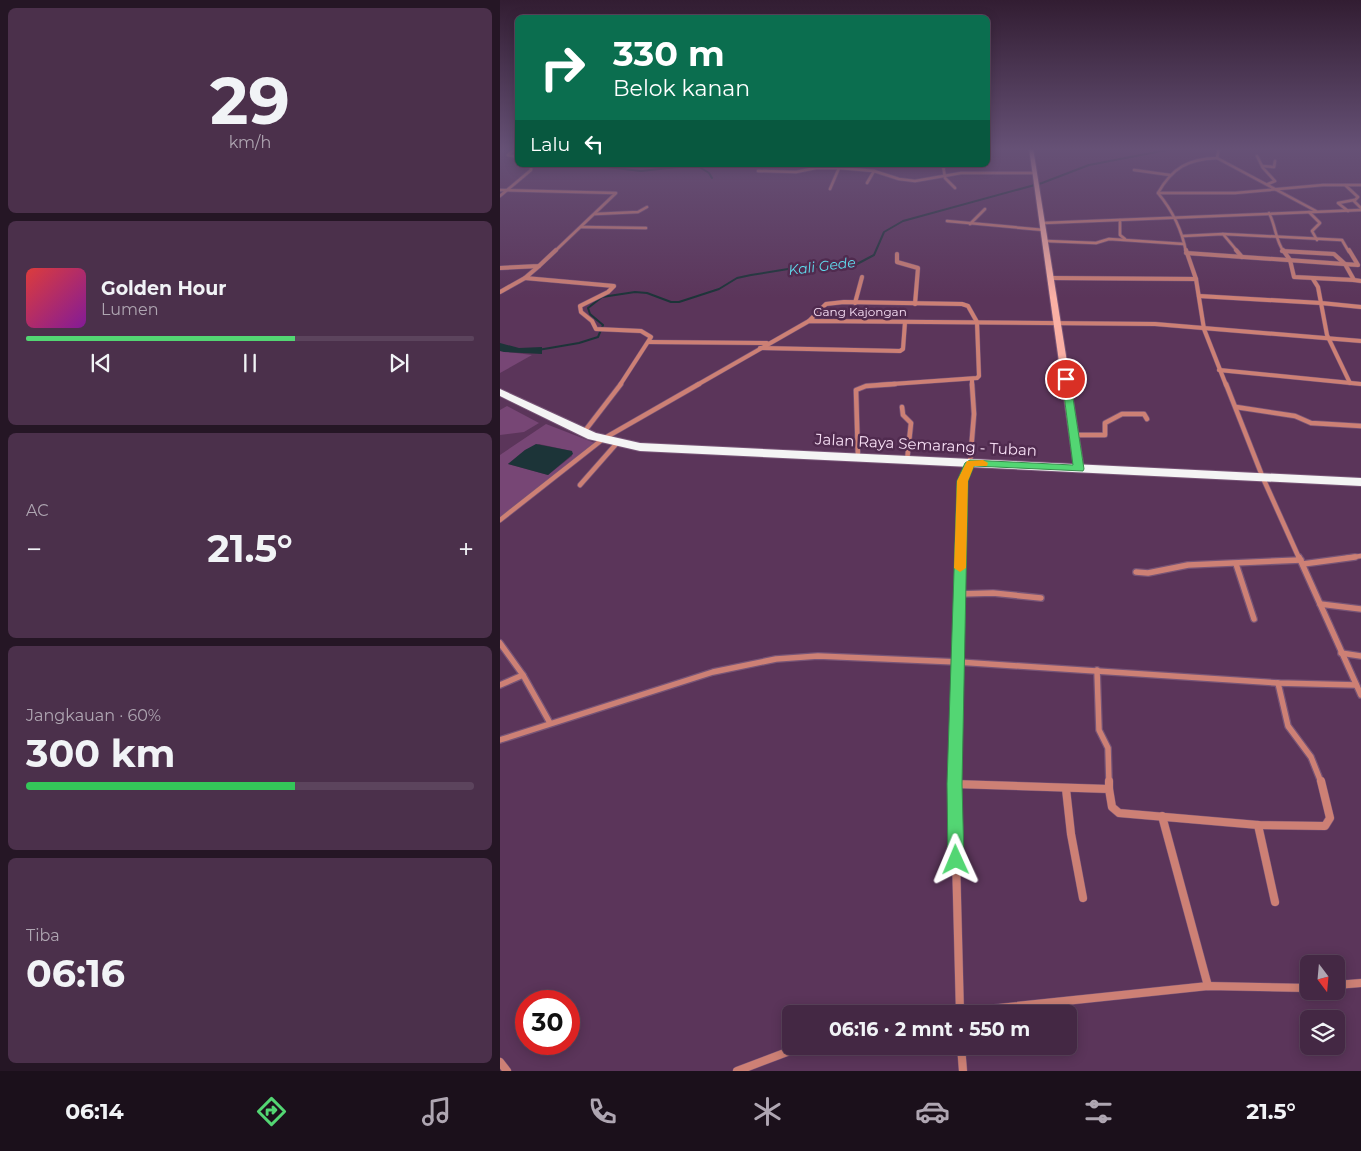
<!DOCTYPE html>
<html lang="id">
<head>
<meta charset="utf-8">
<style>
	body { margin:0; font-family:Montserrat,sans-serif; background:#4b304b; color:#f1f3f6; height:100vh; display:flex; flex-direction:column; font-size:19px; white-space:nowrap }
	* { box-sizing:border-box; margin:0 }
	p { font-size:16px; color:#afa6b2 }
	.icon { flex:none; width:28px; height:28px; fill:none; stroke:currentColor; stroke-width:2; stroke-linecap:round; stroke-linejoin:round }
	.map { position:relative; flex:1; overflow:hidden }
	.side { display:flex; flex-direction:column; gap:8px; padding:8px; background:#251625; width:500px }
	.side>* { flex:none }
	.hud { position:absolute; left:15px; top:15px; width:475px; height:152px; border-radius:8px; box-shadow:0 2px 12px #0003,0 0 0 1px #5c445d; background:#0b6e4f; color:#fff; overflow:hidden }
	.needle { width:32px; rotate:164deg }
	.tools { position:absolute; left:800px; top:955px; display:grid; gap:10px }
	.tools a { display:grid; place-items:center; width:45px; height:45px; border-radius:8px; background:#442844; box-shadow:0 2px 12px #0003,0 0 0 1px #5c445d; font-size:25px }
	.speed { position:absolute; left:15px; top:990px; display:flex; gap:10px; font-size:25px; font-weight:700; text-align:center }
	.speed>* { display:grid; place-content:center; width:65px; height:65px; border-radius:50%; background:#442844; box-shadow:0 2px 12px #0003,0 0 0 1px #5c445d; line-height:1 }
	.speed .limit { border:8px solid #d22; background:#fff; color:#111 }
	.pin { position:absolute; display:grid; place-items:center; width:42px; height:42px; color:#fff; margin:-21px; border:2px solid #fff; border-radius:50%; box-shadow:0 1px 5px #0007 }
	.me { position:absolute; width:55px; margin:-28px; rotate:359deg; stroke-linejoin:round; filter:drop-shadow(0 0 4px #0008) }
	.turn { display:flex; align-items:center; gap:18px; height:105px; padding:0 15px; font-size:22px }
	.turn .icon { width:65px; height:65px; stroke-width:2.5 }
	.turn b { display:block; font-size:35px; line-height:42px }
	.then { display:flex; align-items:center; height:48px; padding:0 15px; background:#0003; gap:10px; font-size:19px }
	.big { font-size:38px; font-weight:700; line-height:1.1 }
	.side .card { flex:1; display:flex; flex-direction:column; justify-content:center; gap:8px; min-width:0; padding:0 18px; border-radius:8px; background:#4b304b }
	.side .dial { align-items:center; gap:0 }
	.dial b { font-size:65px; line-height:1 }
	.song { display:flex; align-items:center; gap:15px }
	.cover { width:60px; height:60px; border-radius:8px; background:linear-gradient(135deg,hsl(0 70% 55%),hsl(290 70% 35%)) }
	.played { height:5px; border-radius:2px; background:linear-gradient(90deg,#53d673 60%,#5c445d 60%) }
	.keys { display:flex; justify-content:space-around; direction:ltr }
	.heat { display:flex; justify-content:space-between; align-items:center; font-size:28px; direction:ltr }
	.charge { height:8px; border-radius:4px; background:linear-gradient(90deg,#34c759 60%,#5c445d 0) }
	.trip { position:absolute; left:282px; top:1005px; width:295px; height:50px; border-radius:8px; background:#442844; box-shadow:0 2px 12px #0003,0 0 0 1px #5c445d; font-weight:700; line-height:50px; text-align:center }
	.dock { display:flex; height:80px; justify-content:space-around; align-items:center; background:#1b101b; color:#afa6b2 }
	.dock .icon { width:35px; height:35px }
	.dock .on { color:#53d673 }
	.dock b { font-size:22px; color:#f1f3f6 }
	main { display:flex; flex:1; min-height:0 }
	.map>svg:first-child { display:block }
	.green { fill:#774675; fill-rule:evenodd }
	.water { fill:#1c3438 }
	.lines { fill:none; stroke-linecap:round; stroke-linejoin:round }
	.stream { stroke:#1c3438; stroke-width:2 }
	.minor-far4-casing { stroke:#775476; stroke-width:4 }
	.minor-far3-casing { stroke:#775476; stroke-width:5 }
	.minor-far2-casing { stroke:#775476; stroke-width:6 }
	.minor-far1-casing { stroke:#775476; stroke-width:8 }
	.minor-casing { stroke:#775476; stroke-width:9 }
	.secondary-casing { stroke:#775476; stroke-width:2 }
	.trunk-casing { stroke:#775476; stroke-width:2 }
	.minor-far4 { stroke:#cd8075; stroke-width:2.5 }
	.minor-far3 { stroke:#cd8075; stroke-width:4 }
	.minor-far2 { stroke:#cd8075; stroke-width:4.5 }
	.minor-far1 { stroke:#cd8075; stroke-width:5.5 }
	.minor { stroke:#cd8075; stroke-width:8 }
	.secondary { fill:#fab0a5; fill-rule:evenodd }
	.trunk { fill:#f4f4f4; fill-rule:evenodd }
	.route { fill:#53d673; stroke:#368b4b }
	.slow { fill:#f59e0b }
	.labels { text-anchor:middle; stroke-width:5; stroke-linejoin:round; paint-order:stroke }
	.far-street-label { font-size:12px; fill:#f8e0f6; stroke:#502b4f }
	.far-water-label { font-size:14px; font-style:italic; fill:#60dbed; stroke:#502b4f }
	.street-label { font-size:15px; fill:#f8e0f6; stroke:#502b4f }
</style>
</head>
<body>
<main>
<section class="side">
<div class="card dial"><b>29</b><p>km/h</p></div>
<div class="card">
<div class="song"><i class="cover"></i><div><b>Golden Hour</b><p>Lumen</p></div></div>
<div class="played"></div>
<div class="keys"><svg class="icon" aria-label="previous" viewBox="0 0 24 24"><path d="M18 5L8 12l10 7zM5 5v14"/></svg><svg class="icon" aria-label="pause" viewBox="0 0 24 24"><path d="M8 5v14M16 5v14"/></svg><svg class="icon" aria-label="next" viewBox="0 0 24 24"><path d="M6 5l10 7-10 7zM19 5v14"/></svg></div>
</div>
<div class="card"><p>AC</p>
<div class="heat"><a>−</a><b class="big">21.5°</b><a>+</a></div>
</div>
<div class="card"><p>Jangkauan · 60%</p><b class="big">300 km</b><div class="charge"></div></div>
<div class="card"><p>Tiba</p><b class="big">06:16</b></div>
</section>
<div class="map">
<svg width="861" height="1071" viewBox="0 0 861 1071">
	<rect width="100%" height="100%" fill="#5b355a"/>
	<g class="green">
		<polygon points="0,351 32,355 0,373"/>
		<polygon points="7,406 39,423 24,432 0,435 0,410"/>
		<path d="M46,424l49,19 -95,74v-62zM39,444l33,7v5l-24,19 -40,-11 17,-14z"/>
	</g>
	<g class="water">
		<polygon points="0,343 19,348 42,347 42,354 4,352 0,351"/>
		<polygon points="36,444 72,451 73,454 48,475 8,464 25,450"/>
	</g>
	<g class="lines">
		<g class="stream">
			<polyline points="89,165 141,171 196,165 209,173 212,178"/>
			<polyline points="38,350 79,343 98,337 103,325 90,314 88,308 102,297 135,292 147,293 171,302 179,302 219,289 237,278 251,275 288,269 357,264 374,255 384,232 403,221 542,183 589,165 672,149"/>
		</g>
		<defs>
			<g id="minor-far4">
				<polyline points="16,148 8,155 18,157"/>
				<polyline points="757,156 763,168 775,181 768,184"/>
				<polyline points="717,158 816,211"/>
				<polyline points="443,165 445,178 455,188"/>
				<polyline points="762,166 774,167 775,161"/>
				<polyline points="634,170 670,175"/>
				<polyline points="258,171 296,172 316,168 339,168 374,171 399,179 415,181 461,173 535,173"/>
				<polyline points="367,183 374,171"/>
				<polyline points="845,185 858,197 854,201 861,208"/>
				<polyline points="330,189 339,168"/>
				<polyline points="0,190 116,193 54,252"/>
				<polyline points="658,193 735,193 823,185 861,185"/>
				<polyline points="0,196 31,170 31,167 20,165"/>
				<polyline points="848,211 838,203 854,200"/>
				<polyline points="809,212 820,223 812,231 817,240"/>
				<path d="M769,213c7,13 6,27 15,39"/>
				<polyline points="95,214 138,212 147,207"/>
				<polyline points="620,220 620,235 625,239"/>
				<polyline points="447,221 544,230"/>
				<polyline points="543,223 861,210"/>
				<polyline points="470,224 485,209"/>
				<polyline points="81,227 146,228"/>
				<polyline points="723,234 842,240 849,252"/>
				<polyline points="683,236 723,234 738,252"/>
				<polyline points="546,241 596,243 609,239 684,244"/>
				<polyline points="782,251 792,252"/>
				<path d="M686,252c-4,-22 -14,-42 -28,-59 14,-25 30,-34 59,-35l2,-10"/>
			</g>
			<g id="minor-far3">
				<polyline points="686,250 696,279 704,329 726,385"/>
				<polyline points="736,250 742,257"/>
				<polyline points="783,250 790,260 794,277 854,280"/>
				<polyline points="782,251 834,254 845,264 854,280 861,281"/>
				<polyline points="686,253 858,265 849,250"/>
				<polyline points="397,254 397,262 418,268 415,304"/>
				<polyline points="39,266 25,278 114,286 108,292 80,306 81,312 92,321 96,329 141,331 151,337 120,385"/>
				<polyline points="0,268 39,266 56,250"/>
				<polyline points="551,278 696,279"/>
				<polyline points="813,279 818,287 821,303 861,307"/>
				<polyline points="0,292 25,278"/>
				<polyline points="699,296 821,303 827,335 850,383"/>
				<polyline points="355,303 362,277"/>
				<polyline points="309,321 326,304 344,302 462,304 468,306 477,322 479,376 477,378 378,385"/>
				<polyline points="149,342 267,343"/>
				<polyline points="260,348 400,351 403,349 405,322"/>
				<polyline points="719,370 861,384"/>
				<polyline points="472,379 472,385"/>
				<polyline points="197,385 309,321 655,324 861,341"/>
			</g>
			<g id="minor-far2">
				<polyline points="726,384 763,478 799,558"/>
				<polyline points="402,407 403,415 411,423 407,461"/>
				<polyline points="736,407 795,416 811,423 861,426"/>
				<polyline points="84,432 121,384"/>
				<polyline points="574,435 605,435 605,423 622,414 644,414 647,419"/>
				<polyline points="358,458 356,390 366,386 395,384"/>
				<polyline points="80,485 117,443"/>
				<polyline points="0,520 103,439 199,384"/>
				<polyline points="460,558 461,501 465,472 470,463 474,414 472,384"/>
				<polyline points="846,558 861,556"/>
			</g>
			<g id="minor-far1">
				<polyline points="799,557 861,695"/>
				<polyline points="736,564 754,619"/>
				<polyline points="803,564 855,557"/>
				<polyline points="636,572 648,573 688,565 801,560"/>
				<polyline points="459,594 493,593 541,598"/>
				<polyline points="820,604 861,609"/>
				<polyline points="0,643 23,675 50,723"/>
				<polyline points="841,653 861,656"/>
				<polyline points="597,670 599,730 608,748 609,782"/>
				<polyline points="778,683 788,726 811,757 821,782"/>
				<polyline points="0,685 23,675"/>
				<polyline points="0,740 213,672 276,659 318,656 458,662 778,683 856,685"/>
				<polyline points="454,782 460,557"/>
			</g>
			<g id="minor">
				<polyline points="454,781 460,1014"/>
				<polyline points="609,781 609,789"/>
				<polyline points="454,784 609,789 612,807 619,813 758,825 825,826 830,818 821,781"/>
				<polyline points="566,789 571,834 583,898"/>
				<polyline points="662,816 708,986"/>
				<polyline points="758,825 775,902"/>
				<polyline points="836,985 861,983"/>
				<polyline points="417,1014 439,1009 460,1012 708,986 809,988"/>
				<polyline points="461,1046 463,1071"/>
				<polyline points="0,1062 7,1071"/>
				<polyline points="237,1071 303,1046"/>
			</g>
			<polygon id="secondary" points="529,148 533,148 584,469 579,472 574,469"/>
			<polygon id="trunk" points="0,389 96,433 140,443 861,478 861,486 140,451 88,439 0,396"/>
		</defs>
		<use href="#minor-far4" class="minor-far4-casing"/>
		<use href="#minor-far3" class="minor-far3-casing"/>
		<use href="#minor-far2" class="minor-far2-casing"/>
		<use href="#minor-far1" class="minor-far1-casing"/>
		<use href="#minor" class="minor-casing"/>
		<use href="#secondary" class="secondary-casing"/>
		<use href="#trunk" class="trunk-casing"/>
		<use href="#minor-far4" class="minor-far4"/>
		<use href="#minor-far3" class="minor-far3"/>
		<use href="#minor-far2" class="minor-far2"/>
		<use href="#minor-far1" class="minor-far1"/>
		<use href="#minor" class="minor"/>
		<use href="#secondary" class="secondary"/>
		<use href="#trunk" class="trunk"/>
	</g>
	<linearGradient id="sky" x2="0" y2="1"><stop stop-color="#321d32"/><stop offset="0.5" stop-color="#665176"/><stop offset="1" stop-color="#665176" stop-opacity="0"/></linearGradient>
	<rect width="861" height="298" fill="url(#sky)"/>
	<polygon class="route" points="566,376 570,379 584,469 583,471 474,466 468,481 462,784 464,860 462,865 456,868 450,865 448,860 447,784 457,481 465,463 470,460 573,465 562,379"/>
	<polygon class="slow" points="483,460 488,463 487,466 474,466 468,481 466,568 460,572 454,568 457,481 467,461"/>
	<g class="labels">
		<g class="far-street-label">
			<text x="360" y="316">Gang Kajongan</text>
		</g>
		<g class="far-water-label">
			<text transform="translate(322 266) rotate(-7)" y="5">Kali Gede</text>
		</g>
		<g class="street-label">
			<text transform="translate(426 445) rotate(3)" y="5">Jalan Raya Semarang - Tuban</text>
		</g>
	</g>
</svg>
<div class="tools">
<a><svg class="needle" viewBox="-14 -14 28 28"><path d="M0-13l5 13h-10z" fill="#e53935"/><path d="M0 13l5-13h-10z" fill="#afa6b2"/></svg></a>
<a><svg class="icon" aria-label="layers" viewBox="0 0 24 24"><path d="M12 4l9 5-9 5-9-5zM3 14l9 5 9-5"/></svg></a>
</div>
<div class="speed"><div class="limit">30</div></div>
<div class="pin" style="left:566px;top:379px;background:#d93025"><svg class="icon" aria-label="arrive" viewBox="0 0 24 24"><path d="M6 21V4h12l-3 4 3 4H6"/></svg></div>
<svg class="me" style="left:456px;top:860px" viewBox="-20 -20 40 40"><path d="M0-17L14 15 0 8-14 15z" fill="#53d673" stroke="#fff" stroke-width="4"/></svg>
<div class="trip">06:16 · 2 mnt · 550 m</div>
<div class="hud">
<div class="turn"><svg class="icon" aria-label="right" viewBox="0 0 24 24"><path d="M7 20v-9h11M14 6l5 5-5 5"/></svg><div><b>330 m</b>Belok kanan</div></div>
<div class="then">Lalu<svg class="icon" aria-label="left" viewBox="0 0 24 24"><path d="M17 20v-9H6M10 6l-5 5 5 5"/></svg></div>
</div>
</div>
</main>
<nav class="dock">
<b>06:14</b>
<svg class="icon on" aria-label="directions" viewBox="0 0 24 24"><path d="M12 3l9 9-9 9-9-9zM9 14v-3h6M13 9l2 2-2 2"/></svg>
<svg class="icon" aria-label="music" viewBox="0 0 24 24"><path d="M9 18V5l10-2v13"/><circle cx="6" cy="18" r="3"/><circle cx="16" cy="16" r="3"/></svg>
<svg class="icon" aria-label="phone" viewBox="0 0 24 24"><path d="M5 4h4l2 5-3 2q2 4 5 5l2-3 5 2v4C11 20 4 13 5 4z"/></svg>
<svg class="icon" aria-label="climate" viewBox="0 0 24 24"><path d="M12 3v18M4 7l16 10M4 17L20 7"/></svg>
<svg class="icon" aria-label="car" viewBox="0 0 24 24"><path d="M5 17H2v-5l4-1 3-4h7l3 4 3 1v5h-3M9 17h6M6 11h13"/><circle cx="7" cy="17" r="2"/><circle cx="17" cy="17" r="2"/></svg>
<svg class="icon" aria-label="filters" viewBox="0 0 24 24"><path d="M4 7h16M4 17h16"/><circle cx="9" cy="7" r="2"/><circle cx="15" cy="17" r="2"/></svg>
<b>21.5°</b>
</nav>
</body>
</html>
